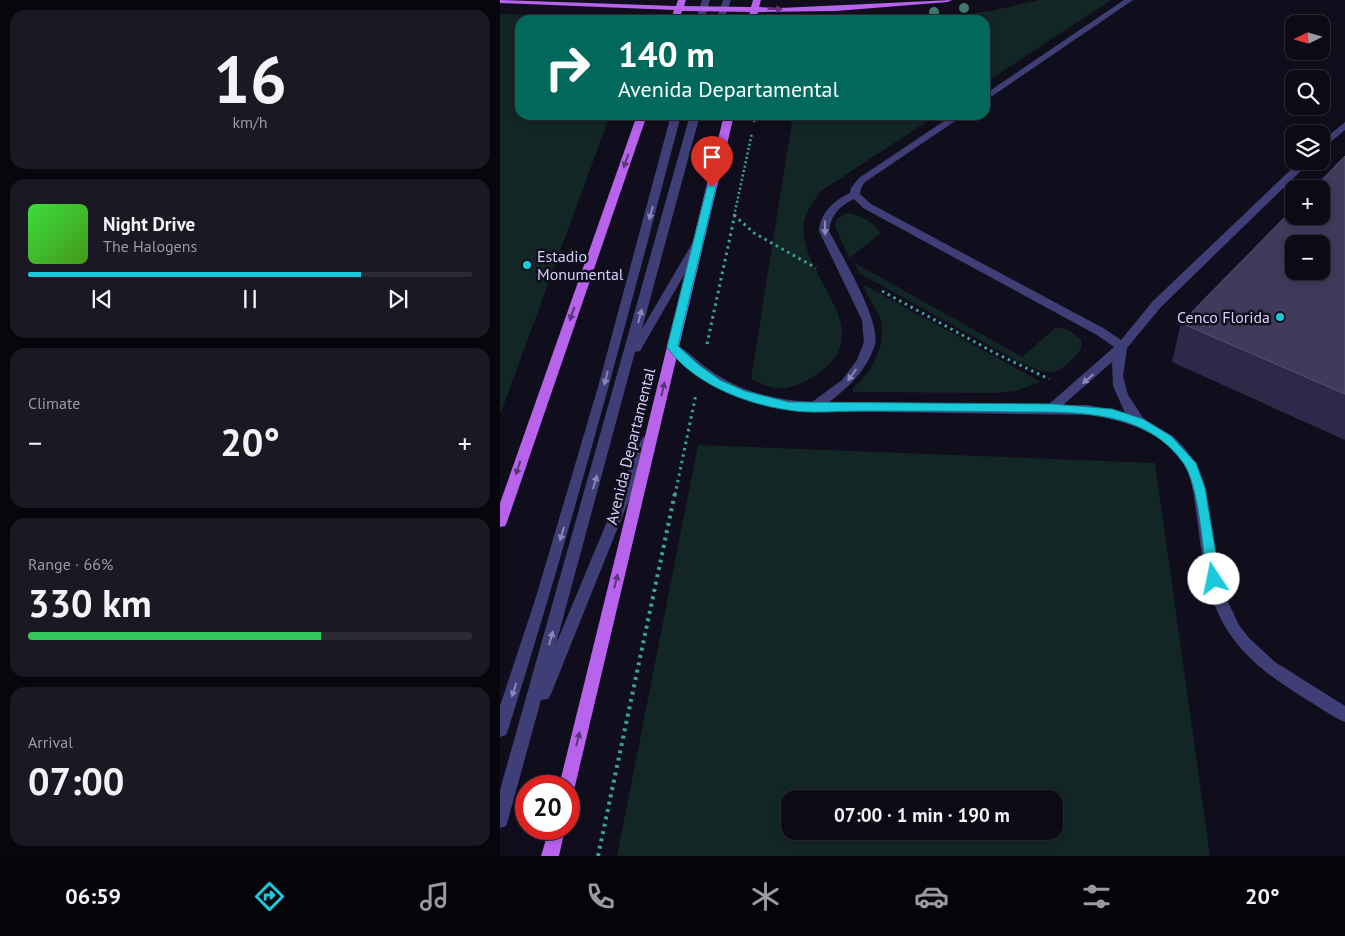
<!DOCTYPE html>
<html lang="en">
<head>
<meta charset="utf-8">
<style>
	body { margin:0; font-family:"PT Sans",sans-serif; background:#1a1822; color:#f1f3f6; height:100vh; display:flex; flex-direction:column; font-size:19px; white-space:nowrap }
	* { box-sizing:border-box; margin:0 }
	p { font-size:16px; color:#9a9aa0 }
	.icon { flex:none; width:28px; height:28px; fill:none; stroke:currentColor; stroke-width:2; stroke-linecap:round; stroke-linejoin:round }
	.map { position:relative; flex:1; overflow:hidden }
	.panel { display:flex; flex-direction:column; gap:10px; padding:10px; background:#07060c; width:500px }
	.panel>* { flex:none }
	.top-card { position:absolute; left:15px; top:15px; width:475px; height:105px; border-radius:15px; box-shadow:0 2px 8px #0003,0 0 0 1px #2c2b34; background:#00695c; color:#fff; overflow:hidden }
	.needle { width:32px; rotate:265deg }
	.tools { position:absolute; left:785px; top:15px; display:grid; gap:10px }
	.tools a { display:grid; place-items:center; width:45px; height:45px; border-radius:10px; background:#0c0a15; box-shadow:0 2px 8px #0003,0 0 0 1px #2c2b34; font-size:25px }
	.speed { position:absolute; left:15px; top:775px; display:flex; gap:10px; font-size:25px; font-weight:700; text-align:center }
	.speed>* { display:grid; place-content:center; width:65px; height:65px; border-radius:50%; background:#0c0a15; box-shadow:0 2px 8px #0003,0 0 0 1px #2c2b34; line-height:1 }
	.speed .limit { border:8px solid #d22; background:#fff; color:#111 }
	.pin { position:absolute; display:grid; place-items:center; width:42px; height:42px; color:#fff; margin:-51px -21px; border-radius:50% 50% 50% 0; rotate:-45deg; box-shadow:0 0 5px #0007 }
	.pin .icon { rotate:45deg }
	.me { position:absolute; width:55px; margin:-28px; rotate:349deg; stroke-linejoin:round; filter:drop-shadow(0 0 4px #0008) }
	.turn { display:flex; align-items:center; gap:18px; height:105px; padding:0 20px; font-size:22px }
	.turn .icon { width:65px; height:65px; stroke-width:2.5 }
	.turn b { display:block; font-size:35px; line-height:42px }
	.big { font-size:38px; font-weight:700; line-height:1.1 }
	.panel .card { flex:1; display:flex; flex-direction:column; justify-content:center; gap:8px; min-width:0; padding:0 18px; border-radius:15px; background:#1a1822 }
	.panel .dial { align-items:center; gap:0 }
	.dial b { font-size:65px; line-height:1 }
	.song { display:flex; align-items:center; gap:15px }
	.cover { width:60px; height:60px; border-radius:8px; background:linear-gradient(135deg,hsl(120 70% 55%),hsl(100 70% 35%)) }
	.played { height:5px; border-radius:2px; background:linear-gradient(90deg,#1ac9da 75%,#2c2b34 75%) }
	.keys { display:flex; justify-content:space-around; direction:ltr }
	.heat { display:flex; justify-content:space-between; align-items:center; font-size:28px; direction:ltr }
	.charge { height:8px; border-radius:4px; background:linear-gradient(90deg,#34c759 66%,#2c2b34 0) }
	.trip { position:absolute; left:281px; top:790px; width:282px; height:50px; border-radius:15px; background:#0c0a15; box-shadow:0 2px 8px #0003,0 0 0 1px #2c2b34; font-weight:700; line-height:50px; text-align:center }
	.tabs { display:flex; height:80px; justify-content:space-around; align-items:center; background:#050408; color:#9a9aa0 }
	.tabs .icon { width:35px; height:35px }
	.tabs .current { color:#1ac9da }
	.tabs b { font-size:22px; color:#f1f3f6 }
	main { display:flex; flex:1; min-height:0 }
	.map>svg:first-child { display:block }
	.green { fill:#122625; fill-rule:evenodd }
	.lines { fill:none; stroke-linecap:round; stroke-linejoin:round }
	.path-far2 { stroke:#3ba19a; stroke-width:2.5; stroke-dasharray:2 2.5; stroke-linecap:butt }
	.path-far1 { stroke:#3ba19a; stroke-width:3; stroke-dasharray:2.5 4; stroke-linecap:butt }
	.path { stroke:#3ba19a; stroke-width:4; stroke-dasharray:3 4.5; stroke-linecap:butt }
	.minor { fill:#403e76; fill-rule:evenodd }
	.major { fill:#b763ec; fill-rule:evenodd }
	.tree { fill:#3f7970 }
	.wall { fill:#2e2948 }
	.building { fill:#403a5b; stroke:#575274; fill-rule:evenodd }
	.oneway { fill:#5b347a }
	.oneway2 { fill:#8a86b8 }
	.route { fill:#1ac9da; stroke:#11838e }
	.poi-dot { fill:#1ac9da; stroke:#100e1c; stroke-width:2 }
	.labels { text-anchor:middle; stroke-width:5; stroke-linejoin:round; paint-order:stroke }
	.poi-label { font-size:16px; fill:#d4cff9; stroke:#100e1c; text-anchor:start }
	.street-label { font-size:16px; fill:#d4cff9; stroke:#100e1c }
</style>
</head>
<body>
<main>
<section class="panel">
<div class="card dial"><b>16</b><p>km/h</p></div>
<div class="card">
<div class="song"><i class="cover"></i><div><b>Night Drive</b><p>The Halogens</p></div></div>
<div class="played"></div>
<div class="keys"><svg class="icon" aria-label="previous" viewBox="0 0 24 24"><path d="M18 5L8 12l10 7zM5 5v14"/></svg><svg class="icon" aria-label="pause" viewBox="0 0 24 24"><path d="M8 5v14M16 5v14"/></svg><svg class="icon" aria-label="next" viewBox="0 0 24 24"><path d="M6 5l10 7-10 7zM19 5v14"/></svg></div>
</div>
<div class="card"><p>Climate</p>
<div class="heat"><a>−</a><b class="big">20°</b><a>+</a></div>
</div>
<div class="card"><p>Range · 66%</p><b class="big">330 km</b><div class="charge"></div></div>
<div class="card"><p>Arrival</p><b class="big">07:00</b></div>
</section>
<div class="map">
<svg width="845" height="856" viewBox="0 0 845 856">
	<rect width="100%" height="100%" fill="#100e1c"/>
	<g class="green">
		<polygon points="539,0 611,0 485,83 485,20 415,20 491,11"/>
		<polygon points="0,14 145,18 20,20 20,115 110,115 0,415"/>
		<path d="M293,115h144l-116,76c-10,13 -20,27 -17,45 6,50 78,101 7,142 -24,14 -37,13 -60,1z"/>
		<path d="M347,213c10,1 31,10 33,21l-31,24 -14,-32 2,-7z"/>
		<path d="M355,263l167,94 33,-29c11,-2 18,5 26,12v8c-3,6 -8,10 -13,15 -17,17 -27,7 -47,0l-162,-90z"/>
		<path d="M364,285l6,3 171,94 -26,9 -19,2 -143,-1v-4c20,-15 37,-50 25,-75 -5,-10 -12,-16 -14,-28z"/>
		<path d="M198,445l457,18 55,393h-593zM290,799h265v32h-265z"/>
	</g>
	<g class="lines">
		<g class="path-far2">
			<polyline points="254,122 256,115"/>
			<polyline points="234,216 252,133"/>
		</g>
		<g class="path-far1">
			<polyline points="234,215 254,233 316,268"/>
			<polyline points="382,291 495,353 549,379"/>
			<polyline points="207,344 235,214"/>
			<polyline points="175,495 196,394"/>
		</g>
		<polyline class="path" points="98,856 175,493"/>
		<g class="minor">
			<polygon points="202,0 210,0 204,20 196,20"/>
			<polygon points="223,0 231,0 224,20 216,20"/>
			<polygon points="624,0 633,0 485,101 485,94"/>
			<path d="M171,115h10c-54,206 -109,412 -173,615l-2,5 -6,2v-31l36,-109 62,-210z"/>
			<polygon points="190,115 200,115 142,329 193,242 201,242 202,244 140,351 135,352 56,644 141,440 143,437 151,437 153,440 51,694 48,699 41,700 8,820 6,826 0,828 0,790"/>
			<path d="M453,115h11l-99,67 -4,6 -1,6 11,10 234,125 16,11 32,-39 147,-140h11l-150,146 -34,41 -4,28 5,19 16,24 30,18 10,10 15,22 7,22 14,86 9,27 10,21 10,13 26,24 70,44v16c-13,-5 -24,-14 -36,-21 -41,-25 -78,-51 -95,-98 -9,-25 -13,-52 -16,-78 -3,-18 -4,-38 -11,-55 -17,-37 -63,-50 -99,-55l-274,-4c-61,-4 -100,-21 -145,-61l-2,-3 2,-3c10,-3 31,20 41,26 31,22 64,30 102,32l30,-22 15,-20 7,-18 -2,-22 -43,-89c2,-19 14,-30 31,-38l1,-5 8,-10zM354,199l9,9 234,127 17,12 -66,58 -220,-2c21,-16 40,-34 47,-59 6,-23 -34,-90 -46,-113 2,-16 10,-25 25,-32zM612,362l1,24 12,27 -37,-8h-25z"/>
			<polygon points="845,122 845,130 821,150 821,142"/>
		</g>
		<g class="major">
			<polygon points="0,0 176,6 178,0 186,0 184,6 251,7 253,0 261,0 259,7 280,8 452,0 448,2 336,11 258,12 256,20 248,20 250,12 182,11 179,20 171,20 174,10 0,3"/>
			<polygon points="137,115 147,115 7,522 5,526 0,527 0,503"/>
			<polygon points="224,115 234,115 75,786 73,792 69,793 69,786 59,786"/>
			<polygon points="49,829 65,829 59,856 41,856"/>
		</g>
	</g>
	<g class="tree">
		<circle cx="464" cy="8" r="5"/>
		<circle cx="434" cy="12" r="5"/>
	</g>
	<polygon class="wall" points="845,156 845,440 672,362 681,323"/>
	<path class="building" d="M845,156v238l-164,-71 113,-115v8h27v-27h-8zM794,244h27v27h-27z"/>
	<defs><path id="oneway-solid" d="M-6-.8H1V-3.2L6.5 0L1 3.2V.8H-6Z" transform="scale(1.25)"/></defs>
	<g class="oneway">
		<use href="#oneway-solid" transform="translate(275 9) rotate(1)"/>
		<use href="#oneway-solid" transform="translate(126 161) rotate(109)"/>
		<use href="#oneway-solid" transform="translate(72 314) rotate(109)"/>
		<use href="#oneway-solid" transform="translate(163 389) rotate(-77)"/>
		<use href="#oneway-solid" transform="translate(18 468) rotate(108)"/>
		<use href="#oneway-solid" transform="translate(116 581) rotate(-76)"/>
		<use href="#oneway-solid" transform="translate(78 739) rotate(-76)"/>
	</g>
	<g class="oneway2">
		<use href="#oneway-solid" transform="translate(151 213) rotate(105)"/>
		<use href="#oneway-solid" transform="translate(325 228) rotate(89)"/>
		<use href="#oneway-solid" transform="translate(140 316) rotate(-75)"/>
		<use href="#oneway-solid" transform="translate(352 375) rotate(126)"/>
		<use href="#oneway-solid" transform="translate(106 378) rotate(104)"/>
		<use href="#oneway-solid" transform="translate(588 379) rotate(139)"/>
		<use href="#oneway-solid" transform="translate(95 482) rotate(-74)"/>
		<use href="#oneway-solid" transform="translate(62 534) rotate(106)"/>
		<use href="#oneway-solid" transform="translate(51 638) rotate(-74)"/>
		<use href="#oneway-solid" transform="translate(14 690) rotate(108)"/>
	</g>
	<path class="route" d="M212,184l4,3 -38,159 21,19 21,15 25,11 44,11 263,2 60,5 31,10 28,17 25,27 9,25 15,91 -2,4 -4,1 -7,-5c-4,-28 -8,-93 -23,-115 -37,-54 -107,-52 -165,-52 -53,-1 -106,-1 -159,-1 -23,0 -49,3 -72,-1 -42,-6 -95,-26 -121,-63l40,-160z"/>
	<g class="poi-dot">
		<circle cx="27" cy="265" r="5"/>
		<circle cx="780" cy="317" r="5"/>
	</g>
	<g class="labels">
		<g class="poi-label">
			<text x="37" y="262">Estadio<tspan x="37" dy="18">Monumental</tspan></text>
			<text x="770" y="323" text-anchor="end">Cenco Florida</text>
		</g>
		<g class="street-label">
			<text transform="translate(130 446) rotate(-76)" y="6">Avenida Departamental</text>
		</g>
	</g>
</svg>
<div class="tools">
<a><svg class="needle" viewBox="-14 -14 28 28"><path d="M0-13l5 13h-10z" fill="#e53935"/><path d="M0 13l5-13h-10z" fill="#9a9aa0"/></svg></a>
<a><svg class="icon" aria-label="search" viewBox="0 0 24 24"><circle cx="10" cy="10" r="6"/><path d="M15 15l6 6"/></svg></a>
<a><svg class="icon" aria-label="layers" viewBox="0 0 24 24"><path d="M12 4l9 5-9 5-9-5zM3 14l9 5 9-5"/></svg></a>
<a>+</a>
<a>−</a>
</div>
<div class="speed"><div class="limit">20</div></div>
<div class="pin" style="left:212px;top:187px;background:#d93025"><svg class="icon" aria-label="arrive" viewBox="0 0 24 24"><path d="M6 21V4h12l-3 4 3 4H6"/></svg></div>
<svg class="me" style="left:714px;top:579px" viewBox="-20 -20 40 40"><circle r="19" fill="#fff"/><path d="M0-13L10 11 0 6-10 11z" fill="#1ac9da"/></svg>
<div class="trip">07:00 · 1 min · 190 m</div>
<div class="top-card">
<div class="turn"><svg class="icon" aria-label="right" viewBox="0 0 24 24"><path d="M7 20v-9h11M14 6l5 5-5 5"/></svg><div><b>140 m</b>Avenida Departamental</div></div>
</div>
</div>
</main>
<nav class="tabs">
<b>06:59</b>
<svg class="icon current" aria-label="directions" viewBox="0 0 24 24"><path d="M12 3l9 9-9 9-9-9zM9 14v-3h6M13 9l2 2-2 2"/></svg>
<svg class="icon" aria-label="music" viewBox="0 0 24 24"><path d="M9 18V5l10-2v13"/><circle cx="6" cy="18" r="3"/><circle cx="16" cy="16" r="3"/></svg>
<svg class="icon" aria-label="phone" viewBox="0 0 24 24"><path d="M5 4h4l2 5-3 2q2 4 5 5l2-3 5 2v4C11 20 4 13 5 4z"/></svg>
<svg class="icon" aria-label="climate" viewBox="0 0 24 24"><path d="M12 3v18M4 7l16 10M4 17L20 7"/></svg>
<svg class="icon" aria-label="car" viewBox="0 0 24 24"><path d="M5 17H2v-5l4-1 3-4h7l3 4 3 1v5h-3M9 17h6M6 11h13"/><circle cx="7" cy="17" r="2"/><circle cx="17" cy="17" r="2"/></svg>
<svg class="icon" aria-label="filters" viewBox="0 0 24 24"><path d="M4 7h16M4 17h16"/><circle cx="9" cy="7" r="2"/><circle cx="15" cy="17" r="2"/></svg>
<b>20°</b>
</nav>
</body>
</html>
